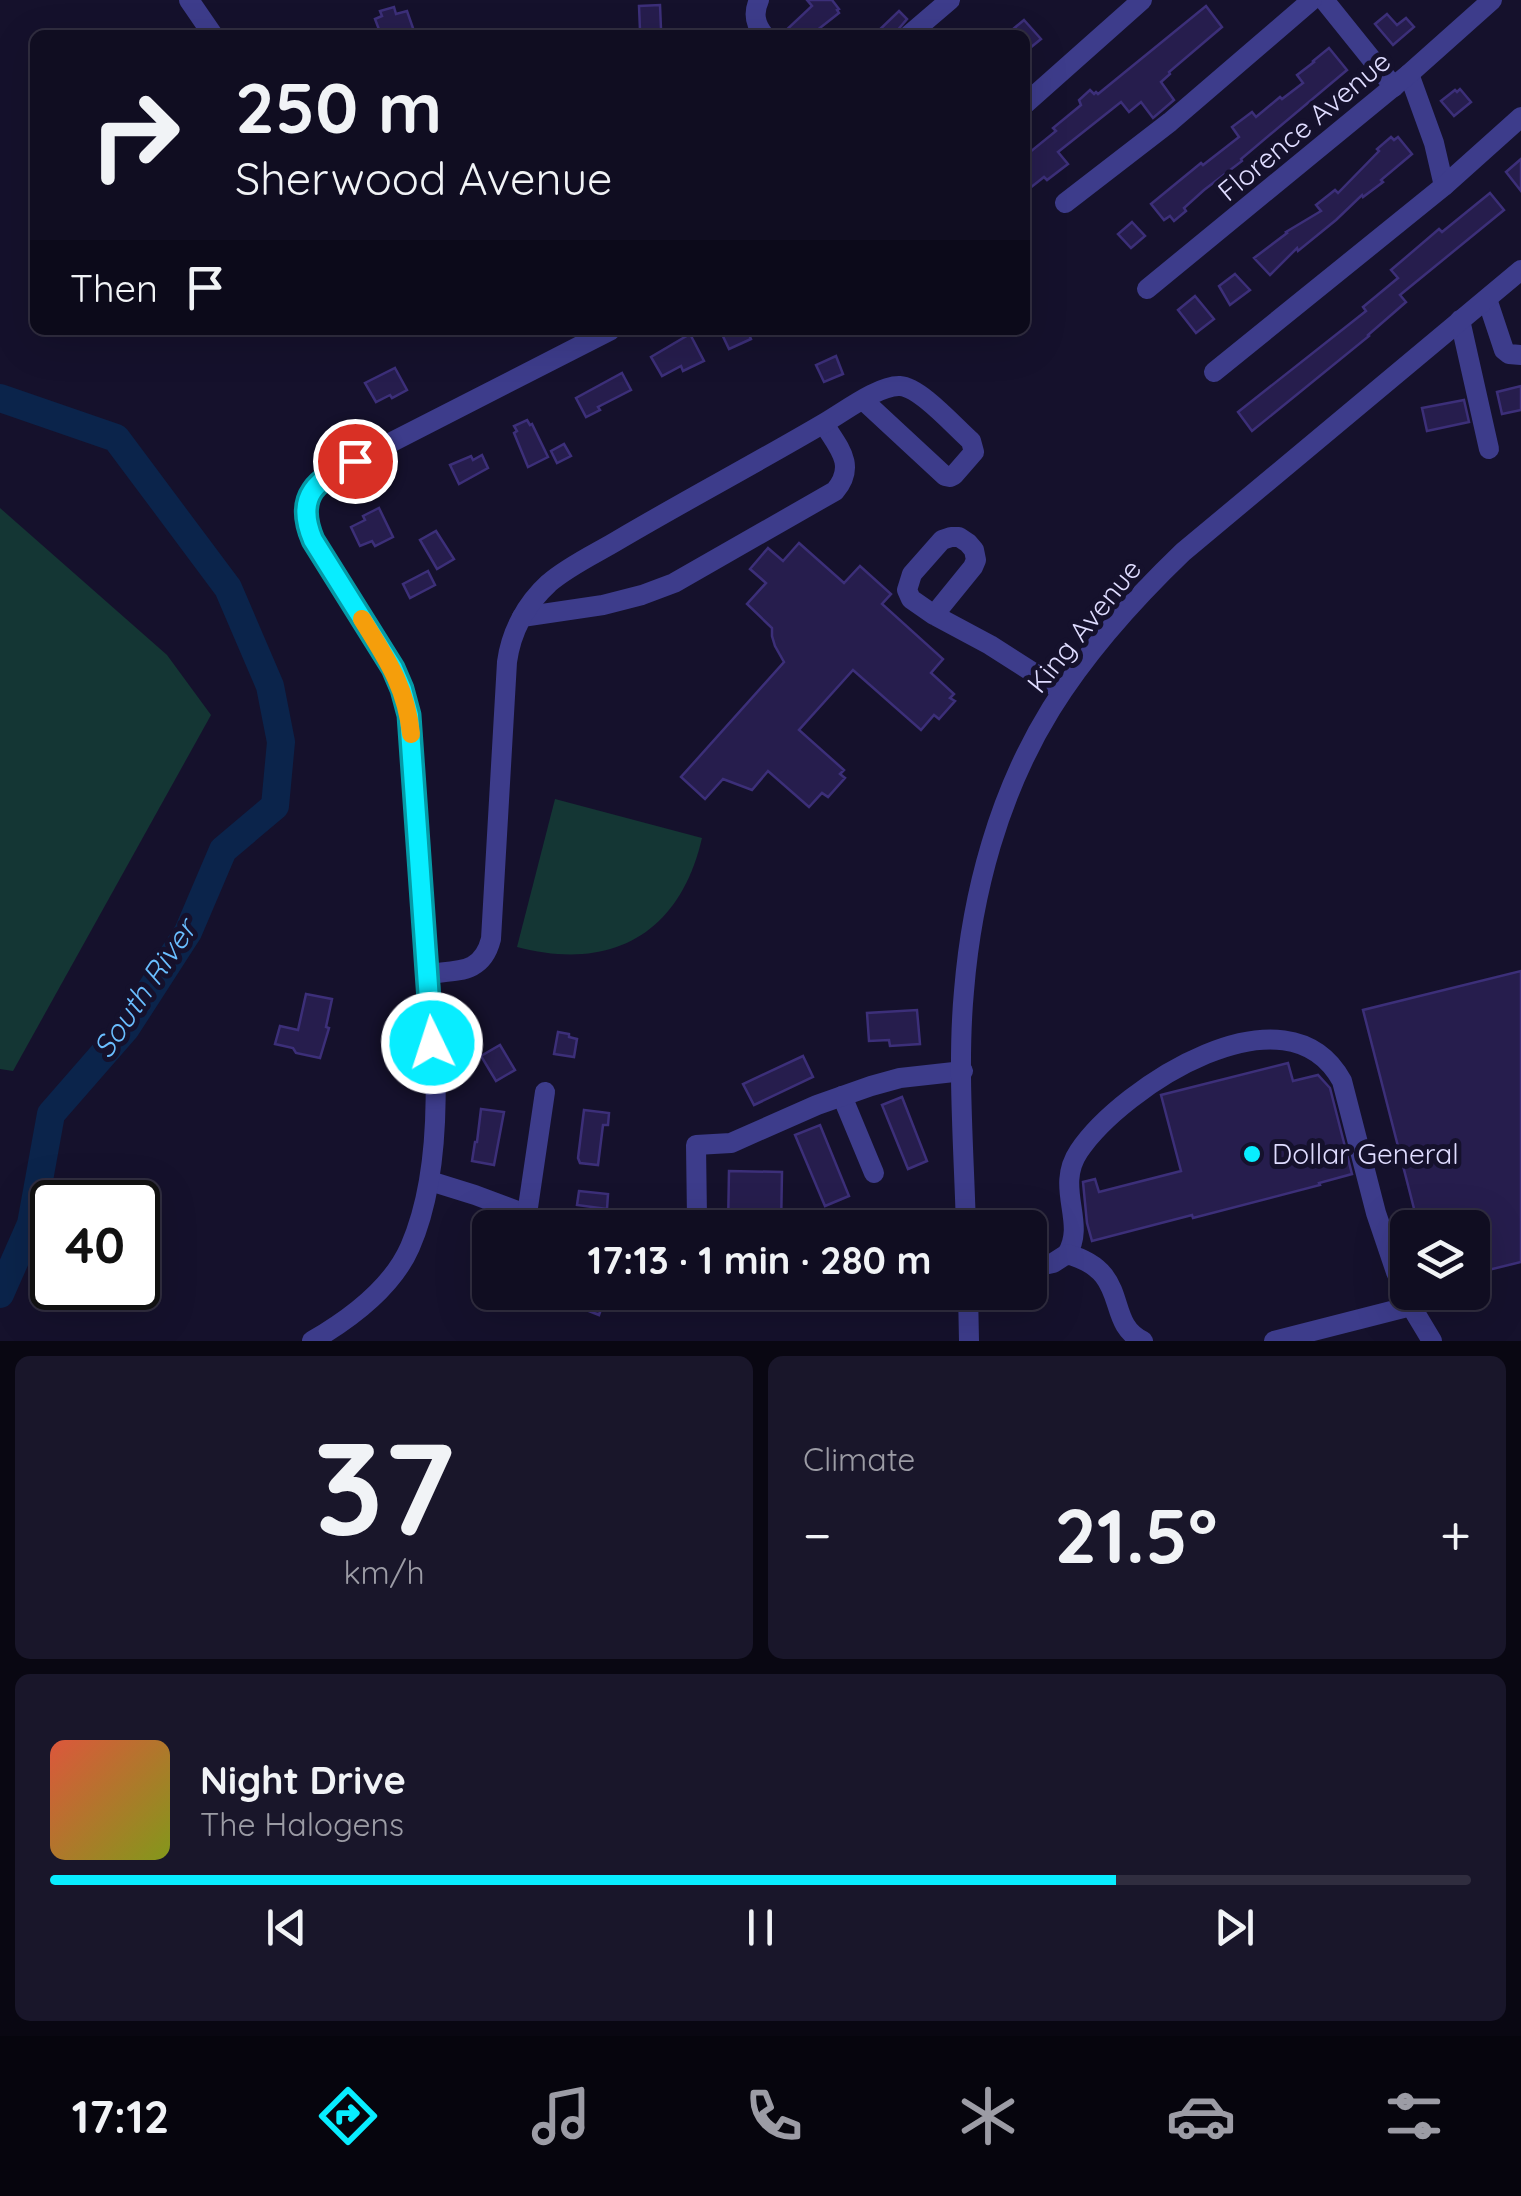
<!DOCTYPE html>
<html lang="en">
<head>
<meta charset="utf-8">
<style>
	body { margin:0; font-family:Quicksand,sans-serif; background:#19162a; color:#f1f3f6; height:100vh; display:flex; flex-direction:column; font-size:38px; white-space:nowrap }
	* { box-sizing:border-box; margin:0 }
	p { font-size:32px; color:#9c9ca5 }
	.icon { flex:none; width:55px; height:55px; fill:none; stroke:currentColor; stroke-width:2; stroke-linecap:round; stroke-linejoin:round }
	.map { position:relative; height:1341px; overflow:hidden }
	.sheet { display:flex; flex-direction:column; gap:15px; padding:15px; background:#090712; flex:1 }
	.sheet>* { flex:none }
	.hud { position:absolute; left:30px; top:30px; width:1000px; height:305px; border-radius:15px; box-shadow:0 10px 40px #0002,0 0 0 2px #302d3f; background:#100d21; color:#f1f3f6; overflow:hidden }
	.buttons { position:absolute; left:1390px; top:1210px; display:grid; gap:20px }
	.buttons a { display:grid; place-items:center; width:100px; height:100px; border-radius:15px; background:#100d21; box-shadow:0 10px 40px #0002,0 0 0 2px #302d3f; font-size:50px }
	.speed { position:absolute; left:30px; top:1180px; display:flex; gap:20px; font-size:50px; font-weight:700; text-align:center }
	.speed>* { display:grid; place-content:center; width:130px; height:130px; border-radius:50%; background:#100d21; box-shadow:0 10px 40px #0002,0 0 0 2px #302d3f; line-height:1 }
	.speed .limit { border:5px solid #111; border-radius:15px; background:#fff; color:#111 }
	.pin { position:absolute; display:grid; place-items:center; width:85px; height:85px; color:#fff; margin:-42px; border:5px solid #fff; border-radius:50%; box-shadow:0 2px 10px #0007 }
	.me { position:absolute; width:110px; margin:-55px; rotate:356deg; stroke-linejoin:round; filter:drop-shadow(0 0 8px #0008) }
	.turn { display:flex; align-items:center; gap:35px; height:210px; padding:0 40px; font-size:45px }
	.turn .icon { width:130px; height:130px; stroke-width:2.5 }
	.turn b { display:block; font-size:70px; line-height:85px }
	.then { display:flex; align-items:center; height:95px; padding:0 40px; background:#0003; gap:20px; font-size:38px }
	.big { font-size:75px; font-weight:700; line-height:1.1 }
	.sheet .tile { flex:1; display:flex; flex-direction:column; justify-content:center; gap:15px; min-width:0; padding:0 35px; border-radius:15px; background:#19162a }
	.sheet .dial { align-items:center; gap:0 }
	.dial b { font-size:130px; line-height:1 }
	.song { display:flex; align-items:center; gap:30px }
	.cover { width:120px; height:120px; border-radius:15px; background:linear-gradient(135deg,hsl(10 70% 55%),hsl(70 70% 35%)) }
	.played { height:10px; border-radius:5px; background:linear-gradient(90deg,#08edff 75%,#302d3f 75%) }
	.keys { display:flex; justify-content:space-around; direction:ltr }
	.heat { display:flex; justify-content:space-between; align-items:center; font-size:55px; direction:ltr }
	.sheet .tiles { flex:1; display:grid; gap:15px; grid-template-columns:1fr 1fr }
	.tile:last-child { grid-column:span 2 }
	.trip { position:absolute; left:472px; top:1210px; width:575px; height:100px; border-radius:15px; background:#100d21; box-shadow:0 10px 40px #0002,0 0 0 2px #302d3f; font-weight:700; line-height:100px; text-align:center }
	.menu { display:flex; height:160px; justify-content:space-around; align-items:center; background:#06050d; color:#9c9ca5 }
	.menu .icon { width:70px; height:70px }
	.menu .selected { color:#08edff }
	.menu b { font-size:45px; color:#f1f3f6 }
	.map>svg:first-child { display:block }
	.green { fill:#143634 }
	.lines { fill:none; stroke-linecap:round; stroke-linejoin:round }
	.river { stroke:#0b244b; stroke-width:28 }
	.building { fill:#261d4d; stroke:#3c2f79; stroke-width:2.5 }
	.minor { stroke:#3d3c8b; stroke-width:20 }
	.route-casing { stroke:#059aa6; stroke-width:25 }
	.route { stroke:#08edff; stroke-width:18 }
	.slow { stroke:#f59e0b; stroke-width:18 }
	.poi-dot { fill:#08edff; stroke:#15112c; stroke-width:4 }
	.labels { text-anchor:middle; stroke-width:10; stroke-linejoin:round; paint-order:stroke }
	.street-label { font-size:28px; fill:#dfdcff; stroke:#15112c }
	.poi-label { font-size:28px; fill:#dfdcff; stroke:#15112c; text-anchor:start }
	.water-label { font-size:30px; font-style:italic; fill:#6abeff; stroke:#15112c }
</style>
</head>
<body>
<div class="map">
<svg width="1521" height="1341" viewBox="0 0 1521 1341">
	<rect width="100%" height="100%" fill="#15112c"/>
	<g class="green">
		<polygon points="0,508 167,655 211,715 13,1071 0,1069"/>
		<path d="M555,799l147,39c-22,96 -91,134 -185,109z"/>
	</g>
	<g class="lines">
		<polyline class="river" points="0,398 116,438 228,588 270,686 281,742 275,806 223,850 188,932 126,1028 51,1114 31,1224 0,1294"/>
	</g>
	<g class="building">
		<polygon points="807,0 832,0 839,9 837,10 839,13 811,35 781,35 812,6"/>
		<polygon points="660,5 661,29 640,30 639,6"/>
		<polygon points="1206,6 1222,27 1169,72 1170,74 1161,82 1174,100 1153,118 1141,102 1129,112 1121,102 1058,152 1068,164 1047,180 1044,177 1025,192 1025,156 1056,131 1053,128 1081,105 1079,100 1090,90 1094,94 1096,92 1098,94"/>
		<polygon points="394,7 396,14 407,11 414,31 402,35 381,35 375,19 382,16 380,11"/>
		<polygon points="899,11 907,19 896,32 892,35 874,35"/>
		<polygon points="1387,14 1397,25 1406,18 1414,27 1393,45 1375,24"/>
		<polygon points="1024,20 1041,39 1025,52 1025,35 1006,35"/>
		<polygon points="1329,48 1347,70 1241,159 1242,161 1204,190 1184,208 1186,211 1174,221 1170,216 1164,220 1151,204 1201,163 1203,165 1239,137 1232,127 1252,112 1256,117 1280,97 1282,99 1303,83 1297,75 1314,62 1313,61"/>
		<polygon points="1460,89 1471,102 1454,116 1441,101 1455,90 1457,92"/>
		<polygon points="1391,137 1394,140 1398,137 1412,154 1381,180 1383,182 1363,197 1362,195 1336,220 1298,251 1297,248 1270,275 1254,258 1287,233 1286,232 1321,211 1316,205 1335,190 1338,193 1379,151 1377,149"/>
		<polygon points="1521,159 1521,191 1506,172"/>
		<polygon points="1490,193 1504,210 1400,295 1406,302 1368,335 1369,336 1252,431 1238,412 1366,311 1363,307 1398,278 1391,270 1439,229 1442,232"/>
		<polygon points="1132,222 1145,236 1131,248 1118,234"/>
		<polygon points="1235,274 1250,290 1230,305 1219,286"/>
		<polygon points="1195,296 1214,319 1196,333 1178,310"/>
		<polygon points="720,330 747,330 751,339 729,349"/>
		<polygon points="690,334 704,361 683,371 681,366 662,376 651,357"/>
		<polygon points="836,356 843,374 824,382 816,365"/>
		<polygon points="395,368 407,390 392,398 390,395 376,402 365,383"/>
		<polygon points="622,373 631,390 598,407 600,410 586,417 576,398"/>
		<polygon points="1521,386 1521,410 1502,414 1497,392"/>
		<polygon points="1464,400 1469,422 1427,431 1422,408"/>
		<polygon points="527,420 530,425 532,424 548,457 528,467 514,433 517,431 514,426"/>
		<polygon points="564,444 571,456 557,463 551,451"/>
		<polygon points="482,455 488,468 459,484 450,465 471,456 473,460"/>
		<polygon points="379,508 393,537 375,546 372,541 360,546 351,527 365,520 363,516"/>
		<polygon points="436,531 454,559 437,569 420,540"/>
		<polygon points="799,543 844,583 860,566 891,594 882,604 943,659 931,673 954,694 950,698 955,701 939,719 934,715 921,730 853,670 799,730 844,770 840,774 845,778 828,797 822,793 809,807 768,771 752,790 723,779 705,799 681,777 784,662 775,646 772,636 772,628 747,604 766,583 750,569 768,548 783,561"/>
		<polygon points="428,571 435,585 410,598 403,584"/>
		<polygon points="1521,971 1521,1262 1472,1274 1472,1228 1419,1228 1363,1010"/>
		<polygon points="306,994 332,999 326,1027 329,1028 320,1058 296,1053 293,1048 275,1044 280,1026 298,1030"/>
		<polygon points="917,1010 920,1044 890,1046 889,1040 869,1041 867,1013"/>
		<polygon points="558,1032 569,1034 569,1037 577,1039 574,1057 554,1054"/>
		<polygon points="500,1045 515,1070 496,1081 481,1056"/>
		<polygon points="803,1056 813,1077 754,1105 743,1084"/>
		<polygon points="1288,1063 1293,1081 1318,1075 1330,1088 1352,1174 1319,1183 1320,1185 1193,1218 1192,1215 1092,1241 1087,1223 1083,1182 1095,1179 1099,1192 1181,1171 1161,1095"/>
		<polygon points="902,1097 927,1161 908,1169 882,1105"/>
		<polygon points="481,1109 504,1112 494,1165 472,1161 475,1142 477,1142"/>
		<polygon points="584,1110 609,1113 608,1125 603,1125 598,1165 580,1163 578,1158"/>
		<polygon points="820,1125 849,1196 825,1206 795,1135"/>
		<polygon points="729,1171 782,1172 781,1228 728,1228"/>
		<polygon points="579,1191 608,1194 607,1209 577,1205"/>
		<polygon points="541,1292 607,1292 599,1315"/>
	</g>
	<g class="lines">
		<g class="minor">
			<polyline points="189,0 213,35"/>
			<path d="M759,0c-6,13 -4,24 5,35"/>
			<polyline points="1324,0 1394,87"/>
			<polyline points="909,35 950,0"/>
			<polyline points="1409,74 1434,143 1444,186"/>
			<polyline points="1025,104 1142,0"/>
			<polyline points="1065,203 1170,122 1312,0"/>
			<polyline points="1147,289 1409,74 1492,0"/>
			<polyline points="1487,299 1504,350 1509,354 1521,355"/>
			<polyline points="1460,320 1489,449"/>
			<polyline points="1214,372 1444,186 1521,117"/>
			<polyline points="934,615 973,567 976,560 974,550 968,543 959,537 951,537 942,540 912,574 907,590 911,599 934,615 990,645 1062,691"/>
			<path d="M522,617l81,-12 39,-10 32,-12 161,-92c22,-26 3,-44 -11,-67"/>
			<path d="M428,974c30,-4 54,0 63,-35l16,-277c4,-30 19,-58 42,-79 21,-18 48,-30 71,-44 68,-40 138,-77 206,-117 19,-11 53,-37 74,-36 20,1 55,41 71,55l3,11 -20,23 -4,2 -5,-1 -82,-76"/>
			<polyline points="842,1096 874,1173"/>
			<polyline points="430,1181 475,1195 563,1228"/>
			<polyline points="527,1214 545,1092"/>
			<polyline points="697,1218 696,1145 731,1143 817,1105 871,1086 900,1078 963,1071"/>
			<path d="M966,1228c-2,-77 -9,-162 -2,-237 8,-98 35,-198 87,-282 36,-58 83,-110 132,-157l338,-282"/>
			<path d="M1067,1254c20,-32 -13,-66 12,-103 43,-64 208,-171 263,-70l34,132 20,59 15,34"/>
			<path d="M1030,1268l23,-5 14,-9c66,18 36,68 76,87"/>
			<polyline points="968,1292 969,1341"/>
			<path d="M312,1341c38,-22 80,-53 98,-94 43,-98 21,-244 12,-349 -5,-61 -7,-122 -13,-183l-7,-26 -9,-21 -80,-128c-16,-38 -4,-52 28,-72l270,-138"/>
			<polyline points="1274,1341 1411,1306 1432,1341"/>
		</g>
	</g>
	<g class="lines">
		<defs>
			<path id="route" d="M355,461c-38,19 -61,34 -42,79l80,128 9,21 7,26 23,328"/>
		</defs>
		<use href="#route" class="route-casing"/>
		<use href="#route" class="route"/>
		<path class="slow" d="M362,619c24,39 44,67 49,115"/>
	</g>
	<circle class="poi-dot" cx="1252" cy="1154" r="10"/>
	<g class="labels">
		<g class="street-label">
			<text transform="translate(1304 126) rotate(-40)" y="10">Florence Avenue</text>
			<text transform="translate(1084 626) rotate(-51)" y="10">King Avenue</text>
		</g>
		<g class="poi-label">
			<text x="1272" y="1164">Dollar General</text>
		</g>
		<g class="water-label">
			<text transform="translate(145 989) rotate(-56)" y="10">South River</text>
		</g>
	</g>
</svg>
<div class="buttons">
<a><svg class="icon" aria-label="layers" viewBox="0 0 24 24"><path d="M12 4l9 5-9 5-9-5zM3 14l9 5 9-5"/></svg></a>
</div>
<div class="speed"><div class="limit">40</div></div>
<div class="pin" style="left:355px;top:461px;background:#d93025"><svg class="icon" aria-label="arrive" viewBox="0 0 24 24"><path d="M6 21V4h12l-3 4 3 4H6"/></svg></div>
<svg class="me" style="left:432px;top:1043px" viewBox="-20 -20 40 40"><circle r="17" fill="#08edff" stroke="#fff" stroke-width="3"/><path d="M0-11L8 9 0 5-8 9z" fill="#fff"/></svg>
<div class="trip">17:13 · 1 min · 280 m</div>
<div class="hud">
<div class="turn"><svg class="icon" aria-label="right" viewBox="0 0 24 24"><path d="M7 20v-9h11M14 6l5 5-5 5"/></svg><div><b>250 m</b>Sherwood Avenue</div></div>
<div class="then">Then<svg class="icon" aria-label="arrive" viewBox="0 0 24 24"><path d="M6 21V4h12l-3 4 3 4H6"/></svg></div>
</div>
</div>
<section class="sheet">
<div class="tiles">
<div class="tile dial"><b>37</b><p>km/h</p></div>
<div class="tile"><p>Climate</p>
<div class="heat"><a>−</a><b class="big">21.5°</b><a>+</a></div>
</div>
<div class="tile">
<div class="song"><i class="cover"></i><div><b>Night Drive</b><p>The Halogens</p></div></div>
<div class="played"></div>
<div class="keys"><svg class="icon" aria-label="previous" viewBox="0 0 24 24"><path d="M18 5L8 12l10 7zM5 5v14"/></svg><svg class="icon" aria-label="pause" viewBox="0 0 24 24"><path d="M8 5v14M16 5v14"/></svg><svg class="icon" aria-label="next" viewBox="0 0 24 24"><path d="M6 5l10 7-10 7zM19 5v14"/></svg></div>
</div>
</div>
</section>
<nav class="menu">
<b>17:12</b>
<svg class="icon selected" aria-label="directions" viewBox="0 0 24 24"><path d="M12 3l9 9-9 9-9-9zM9 14v-3h6M13 9l2 2-2 2"/></svg>
<svg class="icon" aria-label="music" viewBox="0 0 24 24"><path d="M9 18V5l10-2v13"/><circle cx="6" cy="18" r="3"/><circle cx="16" cy="16" r="3"/></svg>
<svg class="icon" aria-label="phone" viewBox="0 0 24 24"><path d="M5 4h4l2 5-3 2q2 4 5 5l2-3 5 2v4C11 20 4 13 5 4z"/></svg>
<svg class="icon" aria-label="climate" viewBox="0 0 24 24"><path d="M12 3v18M4 7l16 10M4 17L20 7"/></svg>
<svg class="icon" aria-label="car" viewBox="0 0 24 24"><path d="M5 17H2v-5l4-1 3-4h7l3 4 3 1v5h-3M9 17h6M6 11h13"/><circle cx="7" cy="17" r="2"/><circle cx="17" cy="17" r="2"/></svg>
<svg class="icon" aria-label="filters" viewBox="0 0 24 24"><path d="M4 7h16M4 17h16"/><circle cx="9" cy="7" r="2"/><circle cx="15" cy="17" r="2"/></svg>
</nav>
</body>
</html>
